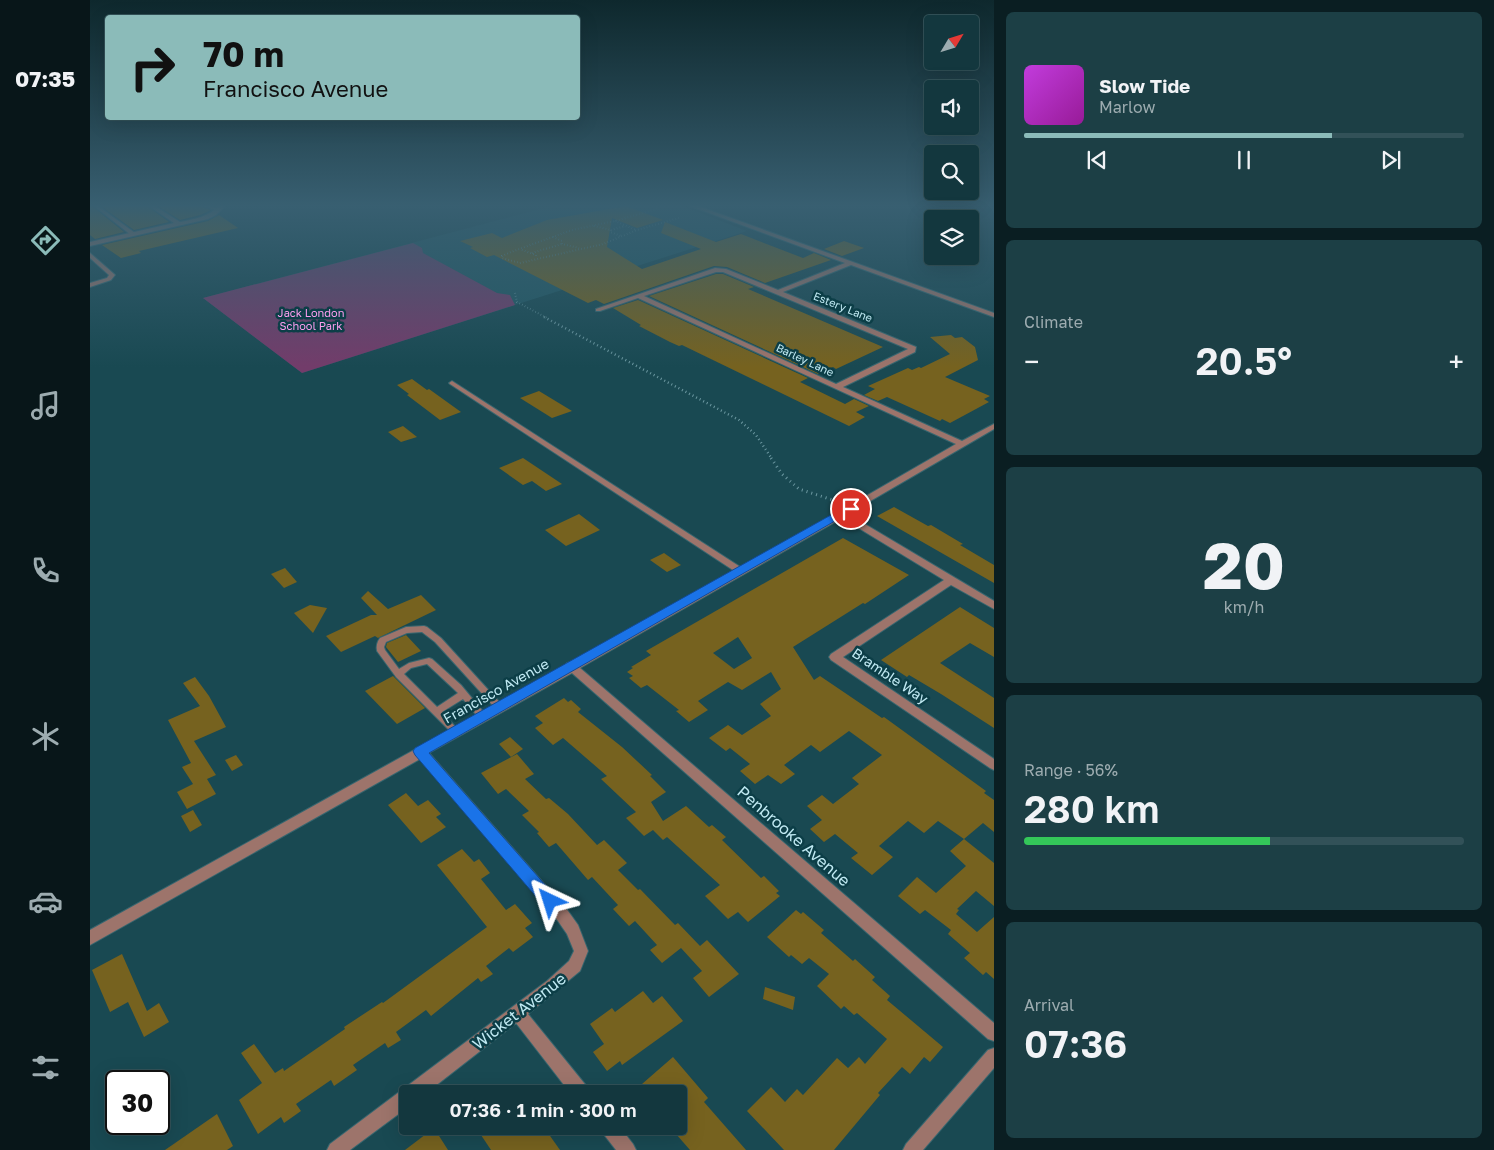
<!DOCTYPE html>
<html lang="en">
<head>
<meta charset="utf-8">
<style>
	body { margin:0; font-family:"Golos Text",sans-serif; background:#1c3f45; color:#f1f3f6; height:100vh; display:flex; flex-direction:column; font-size:19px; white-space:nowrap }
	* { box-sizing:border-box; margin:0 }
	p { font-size:16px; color:#9dacb0 }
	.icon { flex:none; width:28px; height:28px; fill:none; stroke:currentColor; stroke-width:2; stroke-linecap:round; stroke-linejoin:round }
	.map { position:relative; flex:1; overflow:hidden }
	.panel { display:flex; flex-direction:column; gap:12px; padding:12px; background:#0a1e22; width:500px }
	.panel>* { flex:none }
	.banner { position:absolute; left:15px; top:15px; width:475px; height:105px; border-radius:5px; box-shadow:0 5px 20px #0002,0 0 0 1px #325158; background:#8bbbb9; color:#111; overflow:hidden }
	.needle { width:32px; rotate:52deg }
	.fabs { position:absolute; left:834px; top:15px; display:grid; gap:10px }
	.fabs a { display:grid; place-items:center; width:55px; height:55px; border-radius:5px; background:#13373e; box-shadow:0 5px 20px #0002,0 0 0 1px #325158; font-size:25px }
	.speed { position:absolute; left:15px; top:1070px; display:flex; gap:10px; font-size:25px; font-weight:700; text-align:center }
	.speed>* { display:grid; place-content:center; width:65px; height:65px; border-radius:50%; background:#13373e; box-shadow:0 5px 20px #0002,0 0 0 1px #325158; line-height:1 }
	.speed .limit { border:2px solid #111; border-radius:8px; background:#fff; color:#111 }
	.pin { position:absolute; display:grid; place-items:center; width:42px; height:42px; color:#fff; margin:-21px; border:2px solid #fff; border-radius:50%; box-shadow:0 1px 5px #0007 }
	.me { position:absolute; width:55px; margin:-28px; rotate:319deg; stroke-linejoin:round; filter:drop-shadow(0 0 4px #0008) }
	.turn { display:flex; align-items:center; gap:18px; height:105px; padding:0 15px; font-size:22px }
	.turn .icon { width:65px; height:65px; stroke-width:2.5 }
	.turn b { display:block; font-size:35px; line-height:42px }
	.big { font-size:38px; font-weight:600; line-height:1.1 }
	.panel .widget { flex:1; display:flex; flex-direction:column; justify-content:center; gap:8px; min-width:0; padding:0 18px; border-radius:8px; background:#1c3f45 }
	.panel .dial { align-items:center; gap:0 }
	.dial b { font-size:65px; line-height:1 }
	.song { display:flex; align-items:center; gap:15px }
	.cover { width:60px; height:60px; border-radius:8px; background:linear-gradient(135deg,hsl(290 70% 55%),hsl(300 70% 35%)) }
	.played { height:5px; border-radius:2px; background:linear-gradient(90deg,#8bbbb9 70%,#325158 70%) }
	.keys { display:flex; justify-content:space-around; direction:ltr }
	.heat { display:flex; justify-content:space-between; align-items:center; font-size:28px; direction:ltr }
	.charge { height:8px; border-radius:4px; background:linear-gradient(90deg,#34c759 56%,#325158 0) }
	.trip { position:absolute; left:309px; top:1085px; width:288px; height:50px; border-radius:5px; background:#13373e; box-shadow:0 5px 20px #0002,0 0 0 1px #325158; font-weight:600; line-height:50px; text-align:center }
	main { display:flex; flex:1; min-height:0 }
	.tabs { display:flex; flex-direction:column; width:90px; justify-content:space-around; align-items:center; background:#081619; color:#9dacb0 }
	.tabs .icon { width:35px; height:35px }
	.tabs .selected { color:#8bbbb9 }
	.tabs b { font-size:22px; color:#f1f3f6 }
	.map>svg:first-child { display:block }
	.built { fill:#215762 }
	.green { fill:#723c6a }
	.building { fill:#76621f; fill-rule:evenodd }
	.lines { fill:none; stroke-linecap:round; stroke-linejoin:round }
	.service-casing { stroke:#37666f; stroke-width:2 }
	.minor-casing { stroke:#37666f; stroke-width:2 }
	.path-far2 { stroke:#6c98a1; stroke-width:2; stroke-dasharray:0.5 2.5; stroke-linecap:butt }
	.path-far1 { stroke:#6c98a1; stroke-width:2.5; stroke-dasharray:1 3; stroke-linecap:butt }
	.path { stroke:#6c98a1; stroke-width:3; stroke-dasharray:1 4; stroke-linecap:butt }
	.service { fill:#9d746b; fill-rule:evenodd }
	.minor { fill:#9d746b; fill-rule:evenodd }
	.route { fill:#1a73e8; stroke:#114b97 }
	.labels { text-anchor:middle; stroke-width:5; stroke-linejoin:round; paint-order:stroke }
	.far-street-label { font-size:11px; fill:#c1eaf3; stroke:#0c3e47 }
	.far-park-label { font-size:11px; fill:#fc9dee; stroke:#0c3e47 }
	.street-label { font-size:14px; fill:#c1eaf3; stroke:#0c3e47 }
	.near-street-label { font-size:16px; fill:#c1eaf3; stroke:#0c3e47 }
</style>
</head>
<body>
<main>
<nav class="tabs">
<b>07:35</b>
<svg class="icon selected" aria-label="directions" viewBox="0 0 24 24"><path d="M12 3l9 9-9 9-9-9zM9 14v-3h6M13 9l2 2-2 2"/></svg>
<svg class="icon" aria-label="music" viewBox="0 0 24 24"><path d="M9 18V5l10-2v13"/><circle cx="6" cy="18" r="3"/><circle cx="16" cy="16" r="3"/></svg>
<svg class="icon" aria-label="phone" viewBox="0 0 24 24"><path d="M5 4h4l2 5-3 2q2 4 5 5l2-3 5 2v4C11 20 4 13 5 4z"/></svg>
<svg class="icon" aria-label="climate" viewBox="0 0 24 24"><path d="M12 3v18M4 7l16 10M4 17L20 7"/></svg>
<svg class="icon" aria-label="car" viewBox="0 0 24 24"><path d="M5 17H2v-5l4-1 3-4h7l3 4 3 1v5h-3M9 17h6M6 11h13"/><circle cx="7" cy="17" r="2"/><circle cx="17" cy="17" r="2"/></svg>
<svg class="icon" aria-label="filters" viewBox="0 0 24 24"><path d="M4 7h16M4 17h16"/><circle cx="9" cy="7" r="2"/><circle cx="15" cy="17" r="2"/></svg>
</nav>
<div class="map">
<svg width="904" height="1150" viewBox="0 0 904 1150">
	<rect width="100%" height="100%" fill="#194952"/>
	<polygon class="built" points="462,206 592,206 657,231 212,373 113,298"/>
	<polygon class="green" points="323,243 332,248 333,253 407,293 420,295 425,305 212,373 113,298"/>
	<g class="building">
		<polygon points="0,206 2,206 34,232 5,239 0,235"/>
		<polygon points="11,206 57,206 79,222 44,230"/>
		<polygon points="68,206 111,206 121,210 110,215 90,220"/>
		<polygon points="536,206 573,220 547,228 522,218 517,247 552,269 611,249 571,233 575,222 626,242 651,234 713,258 724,253 741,260 675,283 637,267 624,266 514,304 506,300 498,303 404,255 397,257 380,248 383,247 370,241 402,233 412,238 457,220"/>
		<polygon points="129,215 148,228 49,251 51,253 31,258 12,245 118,221"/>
		<polygon points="754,241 774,248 752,256 734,249"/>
		<polygon points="626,274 633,274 664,287 658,289 793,347 746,369 743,367 728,374 559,296"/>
		<polygon points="548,300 718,378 710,382 755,404 764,399 779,406 766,412 775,417 759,426 592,345 589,346 580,342 549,326 551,325 523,308"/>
		<polygon points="861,335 865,338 872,337 885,347 888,360 855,377 900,396 894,399 899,402 860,423 852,419 850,421 797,397 788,401 774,395 785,389 778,386 818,368 822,370 829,367 831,368 860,354 840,337"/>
		<polygon points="322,379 337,390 339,389 371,412 350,420 317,395 319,394 307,385"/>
		<polygon points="449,391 482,411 462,418 430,398"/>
		<polygon points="313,426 327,437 311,442 298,432"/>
		<polygon points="433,458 472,484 456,491 442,481 433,485 409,468"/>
		<polygon points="804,507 838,526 841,525 873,544 870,545 904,565 904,583 787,516"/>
		<polygon points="489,514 510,530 476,546 455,530"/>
		<path d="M753,538l66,37 -44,29 -2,-1 -70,44 21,33 6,-4 62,42 2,-1 102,74 -2,2 10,7v32l-11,-9 -19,16 -26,-18 -14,12 -16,-12 -29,25 14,11 -21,18 -21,-17 7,-5 -23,-19 -11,8 -14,-13 12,-9 -15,-14 15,-11 11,9 26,-20 -7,-6 30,-23 -33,-24 -29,21 -9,-7 -27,20 11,9 -14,10 -13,-9 -13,9 -15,-13 10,-7 -20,-16 -4,3 -17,-13 19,-13 14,10 29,-19 -11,-12 21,-15 -10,-17 -29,18 -14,-8 -30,19 10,9 -19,12 -13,-11 3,-1 -32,-25 -6,3 -12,-10 4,-2 -6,-4 6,-4 -2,-1 20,-12 -5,-4zM648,637l14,21 -18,11 -21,-16z"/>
		<polygon points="574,553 591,565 577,572 560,560"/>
		<polygon points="195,568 207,582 194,588 181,574"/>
		<polygon points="278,591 298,609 331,595 346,610 288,638 285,636 251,652 236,636 281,615 287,615 271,598"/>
		<polygon points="220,605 237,608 223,633 204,613"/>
		<polygon points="870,607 904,628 904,657 880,643 850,663 904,698 904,728 851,694 819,675 817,677 791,660"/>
		<polygon points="316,635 331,651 308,662 296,647 297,643"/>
		<polygon points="303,676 335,708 307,724 275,691"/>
		<polygon points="105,677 119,696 136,727 104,741 126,775 117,779 126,794 97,809 87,792 103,784 92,767 101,763 78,720 110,706 93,683"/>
		<polygon points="474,698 478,702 481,700 491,709 488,712 532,747 562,775 560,776 576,792 561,802 573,821 596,806 619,827 622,825 636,837 632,840 671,878 674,876 689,891 686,893 690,896 658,922 648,912 638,919 615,896 630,885 577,837 573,840 563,830 554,836 536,818 546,812 511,779 517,776 473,738 463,745 445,728 453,723 445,716"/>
		<polygon points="420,737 433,749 421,757 409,744"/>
		<polygon points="427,754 444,774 435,779 456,799 459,798 478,814 507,845 514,840 537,863 528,870 548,890 550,889 585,925 588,923 610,946 617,940 649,974 619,997 603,978 612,971 591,948 572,963 560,950 567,945 545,921 539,926 523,909 528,905 502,877 498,880 466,843 459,847 447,833 449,832 432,815 439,811 416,789 408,794 391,773"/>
		<polygon points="146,755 153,765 142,771 135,760"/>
		<polygon points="316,793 328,806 338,800 351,814 346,817 356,827 331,843 298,805"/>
		<polygon points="103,810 112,825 100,832 91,816"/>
		<polygon points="874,839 904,863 904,906 886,891 867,909 869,910 866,914 887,932 904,917 904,979 896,972 893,975 874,958 880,953 858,934 861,930 835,910 830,914 808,896 827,877 846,893 876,866 860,851"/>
		<polygon points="372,849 384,862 389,859 400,873 391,879 416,910 425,904 442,923 435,928 443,937 423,952 419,948 396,966 403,974 391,982 388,978 341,1016 336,1010 306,1032 311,1040 298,1048 295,1043 263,1065 267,1070 244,1086 241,1080 206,1104 211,1111 194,1123 191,1117 168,1134 149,1100 172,1083 151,1053 164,1044 185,1073 193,1068 194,1071 255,1029 254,1027 292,1002 293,1003 397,927 347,865"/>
		<polygon points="706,910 711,914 713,912 734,930 731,933 763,961 765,959 785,977 782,980 800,996 797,1000 853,1047 840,1062 834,1057 820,1074 812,1067 788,1093 790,1095 744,1150 694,1150 657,1111 681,1087 695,1102 707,1089 713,1095 747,1058 758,1068 769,1057 775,1064 797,1039 767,1013 764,1015 754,1006 751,1009 727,986 739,974 719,958 712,964 701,955 699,957 677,937"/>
		<polygon points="32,954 57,1011 69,1003 79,1022 54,1037 38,1002 20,1012 2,970"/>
		<polygon points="675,987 705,997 703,1010 673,999"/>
		<polygon points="553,991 563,1003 572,996 593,1021 532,1065 530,1061 517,1071 503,1052 514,1044 500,1024 522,1008 525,1012"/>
		<polygon points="583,1057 618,1098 614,1102 656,1150 600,1150 586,1134 594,1127 588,1120 588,1094 560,1094 552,1084"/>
		<polygon points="127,1114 143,1146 137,1150 75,1150"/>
		<polygon points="385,1126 453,1126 470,1150 401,1150"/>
		<polygon points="344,1128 358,1150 315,1150"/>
	</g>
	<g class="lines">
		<defs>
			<g id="service">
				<polygon points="4,206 8,206 45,233 45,235 41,235"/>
				<polygon points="113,206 119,206 131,210 129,211"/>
				<polygon points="362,381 655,570 656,572 652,574 649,574 360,384 359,383"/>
				<path d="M334,626l3,1 14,11 61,67 1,2 -1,2 -3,1 -3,-1 -61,-67 -13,-10 -15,1 -21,9 -2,5 1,3 14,19 10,-6 20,-5 3,1 29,26 24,29 1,2 -1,2 -3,1 -3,-1 -16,-19 -21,13 17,19 -1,2 -3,1 -3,-1 -56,-56 -19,-26c-1,-5 0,-9 3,-13l26,-11zM337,664l31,29 -21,14 -33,-33 7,-6z"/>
			</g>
			<g id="minor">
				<path d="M59,206h6l25,16c15,-3 28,-5 39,-16h6l-9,9 -8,4 -118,27v-4l84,-19z"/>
				<path d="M600,206h8l296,107v4l-143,-52 -68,27 133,55 -1,5 -72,35 119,54 32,-17v5l-146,85 146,87v8l-43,-24 -108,72 151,102v11l-4,-2 -159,-108 -2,-3 2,-3 113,-74 -102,-62 -262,150 414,355v18l-6,-2 -416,-366 -143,80 139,158 10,14 10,26 -8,20 -52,43 60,74 2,6h-19l-55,-71 -91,71h-17v13l-58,43h-23l3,-6 217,-163 22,-20 5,-10 -7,-17 -9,-13 -138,-162 -330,186v-15l324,-180 2,-2 5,-1 144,-81 2,-3 5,-1 166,-92 218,-126 -318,-146 -38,13h-4v-2l119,-41 11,1 52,21 67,-27zM626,272h7l185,77 -72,35 -192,-88z"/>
				<polygon points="0,253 24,274 25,275 21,280 0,287 0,283 17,278 19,275 0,258"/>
				<polygon points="904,1048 904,1068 833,1150 813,1150 816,1144 898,1050"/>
				<polygon points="510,1126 529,1126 543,1144 546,1150 526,1150 512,1132"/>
			</g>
		</defs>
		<use href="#service" class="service-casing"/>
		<use href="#minor" class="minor-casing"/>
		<g class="path-far2">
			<polyline points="567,209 525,221 482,230 421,252 412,256 412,258 430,263 513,244 547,230 589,218"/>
			<polyline points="525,221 546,230"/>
			<polyline points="504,226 521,230 520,232 531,236"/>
			<polyline points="521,230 535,226"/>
			<polyline points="463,237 472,241 472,244 489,248"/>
			<polyline points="432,250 446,255 446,258"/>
			<polyline points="442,253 472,244"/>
			<polyline points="425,293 427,302 457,318"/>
		</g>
		<polyline class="path-far1" points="454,317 649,420 666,435 682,459"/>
		<polyline class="path" points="681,458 692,474 709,489 752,503"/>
		<use href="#service" class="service"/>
		<use href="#minor" class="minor"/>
	</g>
	<linearGradient id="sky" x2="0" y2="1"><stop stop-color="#0e282d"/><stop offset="0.56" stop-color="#385f71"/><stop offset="1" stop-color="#385f71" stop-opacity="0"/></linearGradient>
	<rect width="904" height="367" fill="url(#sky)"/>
	<polygon class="route" points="757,506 765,506 766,509 339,753 465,896 468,901 465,906 460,908 454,906 325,755 323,751 325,748"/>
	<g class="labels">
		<g class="far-street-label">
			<text transform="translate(753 307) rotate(22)" y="4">Estery Lane</text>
			<text transform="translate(715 360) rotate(25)" y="4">Barley Lane</text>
		</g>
		<g class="far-park-label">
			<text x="221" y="317">Jack London<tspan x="221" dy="13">School Park</tspan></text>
		</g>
		<g class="street-label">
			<text transform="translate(800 676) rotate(34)" y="5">Bramble Way</text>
			<text transform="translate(406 691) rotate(-29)" y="5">Francisco Avenue</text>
		</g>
		<g class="near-street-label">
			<text transform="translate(704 836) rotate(41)" y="6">Penbrooke Avenue</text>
			<text transform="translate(429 1011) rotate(-38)" y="6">Wicket Avenue</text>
		</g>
	</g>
</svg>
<div class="fabs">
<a><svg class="needle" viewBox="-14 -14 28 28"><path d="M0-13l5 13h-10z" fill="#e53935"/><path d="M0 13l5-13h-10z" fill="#9dacb0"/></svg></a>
<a><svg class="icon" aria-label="sound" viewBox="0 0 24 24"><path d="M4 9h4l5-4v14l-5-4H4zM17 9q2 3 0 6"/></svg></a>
<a><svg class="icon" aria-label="search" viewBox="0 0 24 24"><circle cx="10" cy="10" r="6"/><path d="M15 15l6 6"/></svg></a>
<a><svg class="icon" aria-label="layers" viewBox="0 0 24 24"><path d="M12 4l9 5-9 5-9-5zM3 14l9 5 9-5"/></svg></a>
</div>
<div class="speed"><div class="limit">30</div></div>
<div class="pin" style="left:761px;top:509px;background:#d93025"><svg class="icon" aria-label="arrive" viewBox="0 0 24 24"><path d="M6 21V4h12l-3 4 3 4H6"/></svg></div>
<svg class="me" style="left:460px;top:901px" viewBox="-20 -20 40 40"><path d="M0-17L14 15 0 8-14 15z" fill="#1a73e8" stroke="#fff" stroke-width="4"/></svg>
<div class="trip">07:36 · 1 min · 300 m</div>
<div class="banner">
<div class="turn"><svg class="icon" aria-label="right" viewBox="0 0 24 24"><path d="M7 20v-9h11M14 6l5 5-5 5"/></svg><div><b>70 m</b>Francisco Avenue</div></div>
</div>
</div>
<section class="panel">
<div class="widget">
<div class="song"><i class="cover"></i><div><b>Slow Tide</b><p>Marlow</p></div></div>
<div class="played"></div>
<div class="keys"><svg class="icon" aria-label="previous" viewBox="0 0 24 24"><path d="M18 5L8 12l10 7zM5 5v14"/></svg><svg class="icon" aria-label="pause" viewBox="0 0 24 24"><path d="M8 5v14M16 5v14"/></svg><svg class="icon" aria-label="next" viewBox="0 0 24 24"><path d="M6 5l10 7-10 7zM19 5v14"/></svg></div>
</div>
<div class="widget"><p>Climate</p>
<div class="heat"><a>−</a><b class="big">20.5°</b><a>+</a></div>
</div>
<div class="widget dial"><b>20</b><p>km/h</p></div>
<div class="widget"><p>Range · 56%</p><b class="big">280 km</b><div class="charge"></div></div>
<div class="widget"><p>Arrival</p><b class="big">07:36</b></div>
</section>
</main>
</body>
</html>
